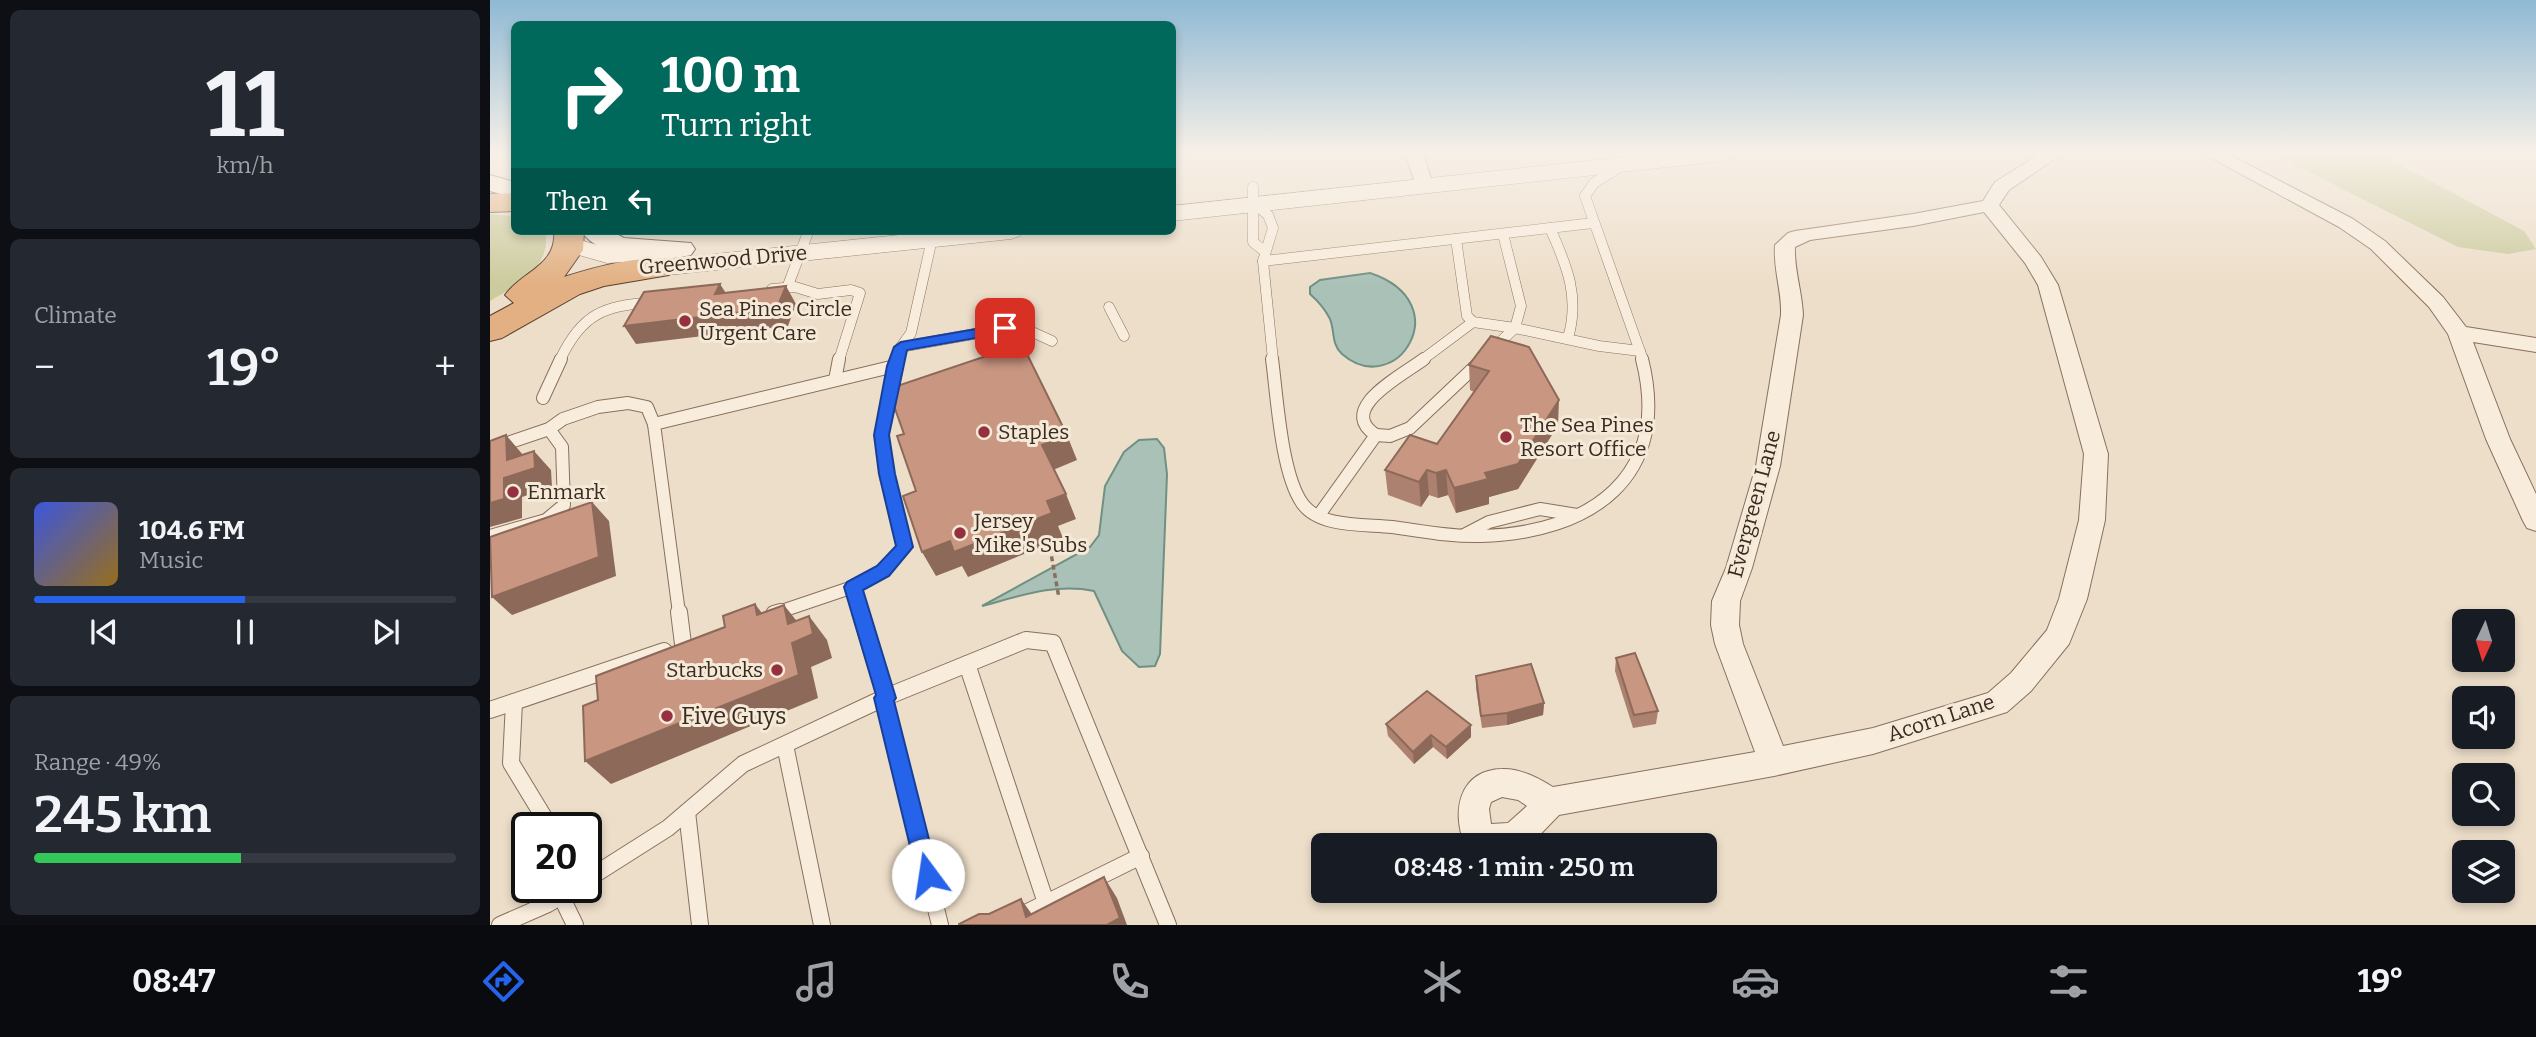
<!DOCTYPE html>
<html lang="en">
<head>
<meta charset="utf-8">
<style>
	body { margin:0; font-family:Bitter,serif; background:#242831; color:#f1f3f6; height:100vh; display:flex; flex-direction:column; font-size:26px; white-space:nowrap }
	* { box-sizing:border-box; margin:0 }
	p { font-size:23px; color:#9ea1a6 }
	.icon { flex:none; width:38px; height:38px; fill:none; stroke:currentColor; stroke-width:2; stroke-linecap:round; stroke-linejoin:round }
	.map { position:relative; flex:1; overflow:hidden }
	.details { display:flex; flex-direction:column; gap:10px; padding:10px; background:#0d0f14; width:490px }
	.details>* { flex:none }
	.hud { position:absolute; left:21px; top:21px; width:665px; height:214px; border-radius:10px; box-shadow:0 4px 10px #0003; background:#00695c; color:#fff; overflow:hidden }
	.needle { width:46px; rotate:184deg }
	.buttons { position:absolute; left:1962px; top:609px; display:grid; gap:14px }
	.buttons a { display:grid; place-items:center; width:63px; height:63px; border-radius:10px; background:#171b24; box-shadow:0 4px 10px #0003; font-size:35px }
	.speed { position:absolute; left:21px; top:812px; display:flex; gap:14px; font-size:35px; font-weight:700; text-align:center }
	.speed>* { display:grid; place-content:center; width:91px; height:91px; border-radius:50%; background:#171b24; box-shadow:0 4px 10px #0003; line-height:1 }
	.speed .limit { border:4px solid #111; border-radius:10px; background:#fff; color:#111 }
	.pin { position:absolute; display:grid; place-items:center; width:60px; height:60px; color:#fff; margin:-30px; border-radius:14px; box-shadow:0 4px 10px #0006 }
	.me { position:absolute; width:77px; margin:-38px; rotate:346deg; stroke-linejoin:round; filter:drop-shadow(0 0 5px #0008) }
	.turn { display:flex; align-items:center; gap:24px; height:147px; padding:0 35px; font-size:32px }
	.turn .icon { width:91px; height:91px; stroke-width:2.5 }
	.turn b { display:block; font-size:49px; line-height:60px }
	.then { display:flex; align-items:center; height:66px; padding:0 35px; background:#0003; gap:14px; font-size:26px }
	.big { font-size:52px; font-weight:600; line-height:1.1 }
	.details .tile { flex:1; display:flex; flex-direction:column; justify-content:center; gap:10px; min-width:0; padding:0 24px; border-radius:10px; background:#242831 }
	.details .dial { align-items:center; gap:0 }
	.dial b { font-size:91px; line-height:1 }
	.song { display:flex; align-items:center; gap:21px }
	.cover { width:84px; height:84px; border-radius:10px; background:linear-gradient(135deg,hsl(230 70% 55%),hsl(40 70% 35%)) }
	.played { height:7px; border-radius:4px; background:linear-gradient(90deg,#2563eb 50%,#363941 50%) }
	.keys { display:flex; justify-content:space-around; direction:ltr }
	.heat { display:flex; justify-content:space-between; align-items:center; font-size:38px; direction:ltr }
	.charge { height:10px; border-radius:5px; background:linear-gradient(90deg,#34c759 49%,#363941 0) }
	.trip { position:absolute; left:821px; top:833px; width:406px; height:70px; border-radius:10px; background:#171b24; box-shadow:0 4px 10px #0003; font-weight:600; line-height:70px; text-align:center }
	.tabs { display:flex; height:112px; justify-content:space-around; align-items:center; background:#090b0e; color:#9ea1a6 }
	.tabs .icon { width:49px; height:49px }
	.tabs .selected { color:#2563eb }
	.tabs b { font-size:32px; color:#f1f3f6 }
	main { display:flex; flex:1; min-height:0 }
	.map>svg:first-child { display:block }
	.green { fill:#cbcb9d }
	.water { fill:#aac1b7; stroke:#709084; stroke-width:2 }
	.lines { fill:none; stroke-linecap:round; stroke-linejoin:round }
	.service-far2-casing { stroke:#89705e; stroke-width:11 }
	.service-far1-casing { stroke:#89705e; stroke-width:14 }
	.service-casing { stroke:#89705e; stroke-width:18 }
	.minor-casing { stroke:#89705e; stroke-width:2 }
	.tertiary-casing { stroke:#89705e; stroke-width:1 }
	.secondary-casing { stroke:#6b5141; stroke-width:2 }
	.trunk-casing { stroke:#573f32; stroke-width:2 }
	.path { stroke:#89705e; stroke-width:3.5; stroke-dasharray:5 3.5; stroke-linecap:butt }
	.service-far2 { stroke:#f8ecdc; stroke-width:10 }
	.service-far1 { stroke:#f8ecdc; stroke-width:12 }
	.service { stroke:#f8ecdc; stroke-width:16 }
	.minor { fill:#f8ecdc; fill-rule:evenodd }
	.tertiary { fill:#f8ecdc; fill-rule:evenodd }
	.secondary { fill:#f8ecdc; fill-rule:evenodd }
	.trunk { fill:#e2b082; fill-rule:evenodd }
	.wall { fill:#ad816f }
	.shaded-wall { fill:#8d695a }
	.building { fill:#c99681; stroke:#8d695a; stroke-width:2 }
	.route { fill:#2563eb; stroke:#184099; stroke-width:2 }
	.poi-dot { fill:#95313e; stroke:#f5e9d8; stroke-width:2.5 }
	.labels { text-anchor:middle; stroke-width:6; stroke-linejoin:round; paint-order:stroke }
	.street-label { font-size:21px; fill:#3a2a21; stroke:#f5e9d8 }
	.poi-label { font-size:21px; fill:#3a2a21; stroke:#f5e9d8; text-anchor:start }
	.near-poi-label { font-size:24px; fill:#3a2a21; stroke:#f5e9d8; text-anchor:start }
</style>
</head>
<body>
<main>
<section class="details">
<div class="tile dial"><b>11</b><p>km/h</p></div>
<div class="tile"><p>Climate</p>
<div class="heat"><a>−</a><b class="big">19°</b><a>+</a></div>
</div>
<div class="tile">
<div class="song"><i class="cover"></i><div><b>104.6 FM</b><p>Music</p></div></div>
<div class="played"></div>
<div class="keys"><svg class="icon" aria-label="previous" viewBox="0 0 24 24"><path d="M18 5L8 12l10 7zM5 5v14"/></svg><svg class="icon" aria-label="pause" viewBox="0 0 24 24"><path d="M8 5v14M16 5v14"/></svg><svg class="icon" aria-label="next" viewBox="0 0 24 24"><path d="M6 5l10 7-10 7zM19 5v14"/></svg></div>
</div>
<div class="tile"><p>Range · 49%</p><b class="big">245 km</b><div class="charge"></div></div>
</section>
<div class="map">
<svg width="2046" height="925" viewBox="0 0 2046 925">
	<rect width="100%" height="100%" fill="#eddec9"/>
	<g class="green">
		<polygon points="1783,154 1890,154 2034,231 2046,249 2018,254 1968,247"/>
		<path d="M0,214l24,2v15h31c8,35 -29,55 -55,70z"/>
	</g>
	<g class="water">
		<path d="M880,273c90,30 26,128 -28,81 -11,-10 -7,-23 -12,-35 -5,-10 -12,-18 -20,-25v-7l10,-7z"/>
		<path d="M667,439l7,9 3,26 -7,180 -5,12 -16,1 -17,-16 -28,-60c-39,-8 -74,5 -112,15l108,-59 9,-12 6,-49 19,-34 15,-12z"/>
	</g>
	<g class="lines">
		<defs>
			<g id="service-far2">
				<polyline points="1128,168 1104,183 1095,196 1153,360"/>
				<polyline points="763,187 763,242 773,250"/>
				<polyline points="766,205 778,215 783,228 773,261 783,360"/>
				<path d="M1060,228c17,38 30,69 18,110"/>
				<polyline points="773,261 1103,223"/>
				<polyline points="297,288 317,235"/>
				<polyline points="282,289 305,287 328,294 361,290 370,293 349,360"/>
				<polyline points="619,307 634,336"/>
				<polyline points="983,322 1025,328 1031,306 1013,234"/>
				<polyline points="411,347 529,326 562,341"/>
				<path d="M70,360c22,-47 44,-54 93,-58"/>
				<polyline points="407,360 411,347 421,333 442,239"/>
				<polyline points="932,360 983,322 977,316 966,239"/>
				<polyline points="991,360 1025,328 1109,346 1150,351"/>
			</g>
			<g id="service-far1">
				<path d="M782,359c5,37 9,114 30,144 17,25 63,21 90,24 30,4 59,10 89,9 110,-3 191,-59 161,-177"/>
				<polyline points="405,366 407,359"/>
				<polyline points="345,380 349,359"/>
				<polyline points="53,398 71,359"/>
				<polyline points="164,424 189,613"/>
				<path d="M886,435c-41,-26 27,-60 48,-76"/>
				<polyline points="0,449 59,429 73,419 108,407 138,403 157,407 164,424 405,366 391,435 397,474 415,547 393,571 363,587 371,613"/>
				<polyline points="829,515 886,435 900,436 920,428 993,359"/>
				<polyline points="974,535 999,522 1050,509 1087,515"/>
				<polyline points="0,536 56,520 74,505 72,447 59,429"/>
				<polyline points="286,613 363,587"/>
			</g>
			<g id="service">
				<polyline points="189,612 193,644"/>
				<polyline points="284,614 291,612"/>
				<polyline points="477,664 556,903 651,856"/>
				<polyline points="396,697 536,640 563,643 678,925"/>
				<polyline points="394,698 450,925"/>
				<polyline points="24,702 21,763 55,819 64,828"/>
				<polyline points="0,710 174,651"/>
				<polyline points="295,745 332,925"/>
				<polyline points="197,812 210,925"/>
				<polyline points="96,880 178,828 253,764 396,697 370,612"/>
				<polyline points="72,890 71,896 85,925"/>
				<polyline points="10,925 58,904 85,887"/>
				<polyline points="511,925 556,903"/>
			</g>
			<g id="minor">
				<polygon points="915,154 933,154 944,187 942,191 928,191"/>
				<path d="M1550,154h22l-53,36 -10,15 42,52 17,28 50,169 -3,66 -18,79 -18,45 -38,47 -24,21 -134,42 -99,22 -215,39 -29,30h-65c-14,-33 -6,-75 37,-76 18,-1 36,9 51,18l202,-35 -40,-108 -4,-19 1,-24 14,-33 30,-102 25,-151c1,-24 -8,-46 -6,-70l13,-12 7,-2 118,-17 70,-13 12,-19zM1494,212l41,51 13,22 46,169 -5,66 -20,79 -12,31 -36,43 -23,20 -115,35 -90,18 -40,-102 -4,-19 1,-24 12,-33 28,-102 23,-151c-1,-24 -9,-45 -8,-68l15,-7 103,-14zM1012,797l16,3 9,6 -19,17 -17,1 -2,-15 2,-7z"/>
				<polygon points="1714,154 1738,154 1863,219 1895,241 1953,297 1976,327 2046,338 2046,352 1983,342 2020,439 2046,494 2046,531 2037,528 2033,521 1996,439 1958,334 1939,307 1881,249 1849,227"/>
			</g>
			<g id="tertiary">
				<polygon points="1164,154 1244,154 1241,159 1233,161 682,221 682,206"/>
				<path d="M448,231h86l-4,5 -9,3 -353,37 -35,-2 -4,-6 7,-6 -19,1 -46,-13 -4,-5 4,-5c16,-4 29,4 45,7 19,3 38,-5 57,0l4,5 -4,5 -14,3h9z"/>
			</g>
			<g id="secondary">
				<polygon points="0,175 24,182 24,198 0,191"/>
				<path d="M91,231h30l13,7 67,5 4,6 -4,6c-33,8 -89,6 -110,-24z"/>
			</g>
			<g id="trunk">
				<polygon points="24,193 24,211 0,212 0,194"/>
				<path d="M64,231h30l-1,19 -19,27c29,-9 76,-23 105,-16l5,7 -5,7 -65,11 -24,8 -78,44 -12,3v-25l24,-13 -9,-8c17,-24 52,-29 49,-64z"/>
			</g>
		</defs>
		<use href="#service-far2" class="service-far2-casing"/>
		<use href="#service-far1" class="service-far1-casing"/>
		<use href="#service" class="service-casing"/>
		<use href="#minor" class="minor-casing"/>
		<use href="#tertiary" class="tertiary-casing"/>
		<use href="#secondary" class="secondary-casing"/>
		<use href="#trunk" class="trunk-casing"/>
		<polyline class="path" points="560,548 569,598"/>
		<use href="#service-far2" class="service-far2"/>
		<use href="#service-far1" class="service-far1"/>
		<use href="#service" class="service"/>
		<use href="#minor" class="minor"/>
		<use href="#tertiary" class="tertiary"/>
		<use href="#secondary" class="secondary"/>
		<use href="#trunk" class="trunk"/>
	</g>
	<g class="wall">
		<polygon points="1001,336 1068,425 1028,489 999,497 999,504 966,513 958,495 948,498 939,495 931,507 898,495 895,470 947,444 984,392 980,390 979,365"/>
		<polygon points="1126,658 1168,711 1166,724 1143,728 1125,671"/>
		<polygon points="986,676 1054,703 1053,715 1017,725 992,728 986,688"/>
		<polygon points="896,724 981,725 981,737 957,759 943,747 924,764 898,736"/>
	</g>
	<g class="shaded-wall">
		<polygon points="230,284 241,301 225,294"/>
		<polygon points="296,286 306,304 298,326 146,344 134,326"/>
		<polygon points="1069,400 1068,425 1028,489 999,497 999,504 966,513 964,488 995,473"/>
		<polygon points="16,435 33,455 44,451 61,470 62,487 32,497 32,518 0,527 0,503 14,478 17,460"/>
		<polygon points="577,435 587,460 563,470 552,445"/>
		<polygon points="937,470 939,495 931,507 929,482"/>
		<polygon points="956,470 958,495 948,498 946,473"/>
		<polygon points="576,494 586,519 568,526 573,538 478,577 472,566 446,576 432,552"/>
		<polygon points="102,502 119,521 126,576 22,615 2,597"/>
		<polygon points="265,604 284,629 267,615"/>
		<polygon points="294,605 313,629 319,616 337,640 342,658 321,667 328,698 121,784 95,761 302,643"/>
		<polygon points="1054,703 1053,715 1017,725 1017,713"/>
		<polygon points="981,725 981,737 957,759 956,747"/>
		<polygon points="941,735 943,747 924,764 923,752"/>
		<polygon points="614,877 627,898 637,925 617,925"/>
		<polygon points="531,899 546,920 536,917"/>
	</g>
	<g class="building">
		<polygon points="230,284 225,294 296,286 287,308 134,326 154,292"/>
		<polygon points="1001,336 1039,347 1069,400 1028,464 995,473 998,479 964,488 956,470 946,473 937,470 929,482 895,470 920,435 947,444 999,371 979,365"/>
		<polygon points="532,344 577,435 552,445 576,494 557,501 562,513 464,552 460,541 432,552 413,496 426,491 407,436 414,434 398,389"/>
		<polygon points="16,435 17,460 44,451 45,468 14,478 14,499 0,503 0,441"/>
		<polygon points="102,502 109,557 2,597 0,537"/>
		<polygon points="265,604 267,615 294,605 298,624 319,616 323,634 302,643 309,675 95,761 93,706 108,700 106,676 235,627 233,616"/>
		<polygon points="1145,653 1168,711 1144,715 1126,658"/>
		<polygon points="1041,664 1054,703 1017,713 991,716 986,676"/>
		<polygon points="937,691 981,725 956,747 941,735 923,752 896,724"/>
		<polygon points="614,877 630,918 617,925 469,925 469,924 489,914 499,914 531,899 536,917"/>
	</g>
	<linearGradient id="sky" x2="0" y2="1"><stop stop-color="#8fb9d4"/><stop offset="0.54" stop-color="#f7f0e7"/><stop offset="1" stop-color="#f7f0e7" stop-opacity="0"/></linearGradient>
	<rect width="2046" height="284" fill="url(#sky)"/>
	<polygon class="route" points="515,324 520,325 520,332 417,350 399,435 405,474 423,547 399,576 373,590 406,698 404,701 448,875 445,882 438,885 430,882 427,875 384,698 386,695 354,587 357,582 387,566 406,546 389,474 384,435 397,366 404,347 411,342"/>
	<g class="poi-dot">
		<circle cx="195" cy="321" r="7"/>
		<circle cx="494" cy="432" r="7"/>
		<circle cx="1016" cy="437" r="7"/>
		<circle cx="23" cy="492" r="7"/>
		<circle cx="470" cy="533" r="7"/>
		<circle cx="287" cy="670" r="7"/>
		<circle cx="177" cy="716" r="7"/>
	</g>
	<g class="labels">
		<g class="street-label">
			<text transform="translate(233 260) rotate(-5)" y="7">Greenwood Drive</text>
			<text transform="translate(1264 504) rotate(-75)" y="7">Evergreen Lane</text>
			<text transform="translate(1451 718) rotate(-18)" y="7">Acorn Lane</text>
		</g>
		<g class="poi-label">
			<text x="209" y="316">Sea Pines Circle<tspan x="209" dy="24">Urgent Care</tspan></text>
			<text x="1030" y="432">The Sea Pines<tspan x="1030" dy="24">Resort Office</tspan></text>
			<text x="508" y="439">Staples</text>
			<text x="37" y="499">Enmark</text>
			<text x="484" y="528">Jersey<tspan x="484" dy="24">Mike's Subs</tspan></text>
			<text x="273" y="677" text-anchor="end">Starbucks</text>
		</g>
		<g class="near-poi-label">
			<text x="191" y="724">Five Guys</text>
		</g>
	</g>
</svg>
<div class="buttons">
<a><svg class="needle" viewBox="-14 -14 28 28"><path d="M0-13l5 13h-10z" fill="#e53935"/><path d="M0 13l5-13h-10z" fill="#9ea1a6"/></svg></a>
<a><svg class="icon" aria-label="sound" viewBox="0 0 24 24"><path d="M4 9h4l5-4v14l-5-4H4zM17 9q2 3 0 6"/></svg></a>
<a><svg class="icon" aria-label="search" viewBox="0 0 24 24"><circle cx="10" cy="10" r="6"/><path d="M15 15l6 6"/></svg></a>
<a><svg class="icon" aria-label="layers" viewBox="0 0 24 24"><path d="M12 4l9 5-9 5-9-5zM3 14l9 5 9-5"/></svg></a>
</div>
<div class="speed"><div class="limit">20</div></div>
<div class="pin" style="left:515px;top:328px;background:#d93025"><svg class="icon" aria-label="arrive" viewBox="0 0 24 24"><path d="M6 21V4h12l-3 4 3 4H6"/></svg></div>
<svg class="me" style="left:438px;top:875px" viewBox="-20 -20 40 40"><circle r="19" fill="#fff"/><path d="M0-13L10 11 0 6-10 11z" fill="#2563eb"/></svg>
<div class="trip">08:48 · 1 min · 250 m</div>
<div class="hud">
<div class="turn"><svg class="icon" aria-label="right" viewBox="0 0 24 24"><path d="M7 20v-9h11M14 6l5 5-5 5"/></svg><div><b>100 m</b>Turn right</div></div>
<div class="then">Then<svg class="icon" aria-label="left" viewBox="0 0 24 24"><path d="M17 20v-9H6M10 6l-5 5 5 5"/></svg></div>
</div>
</div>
</main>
<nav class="tabs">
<b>08:47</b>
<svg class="icon selected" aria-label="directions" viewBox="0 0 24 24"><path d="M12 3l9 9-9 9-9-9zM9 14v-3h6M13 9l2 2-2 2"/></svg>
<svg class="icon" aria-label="music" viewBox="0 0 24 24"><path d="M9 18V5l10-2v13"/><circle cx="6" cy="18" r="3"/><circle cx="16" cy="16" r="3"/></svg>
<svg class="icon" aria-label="phone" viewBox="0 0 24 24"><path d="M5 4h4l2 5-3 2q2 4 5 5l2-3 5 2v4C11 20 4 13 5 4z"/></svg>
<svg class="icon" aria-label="climate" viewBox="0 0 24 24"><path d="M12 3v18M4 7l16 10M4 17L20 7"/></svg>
<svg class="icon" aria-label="car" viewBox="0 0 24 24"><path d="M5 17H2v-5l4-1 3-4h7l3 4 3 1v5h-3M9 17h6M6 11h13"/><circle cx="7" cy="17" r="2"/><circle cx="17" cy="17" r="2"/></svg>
<svg class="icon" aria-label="filters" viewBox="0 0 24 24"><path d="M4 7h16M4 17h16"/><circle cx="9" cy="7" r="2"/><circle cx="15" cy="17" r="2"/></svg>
<b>19°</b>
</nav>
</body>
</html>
